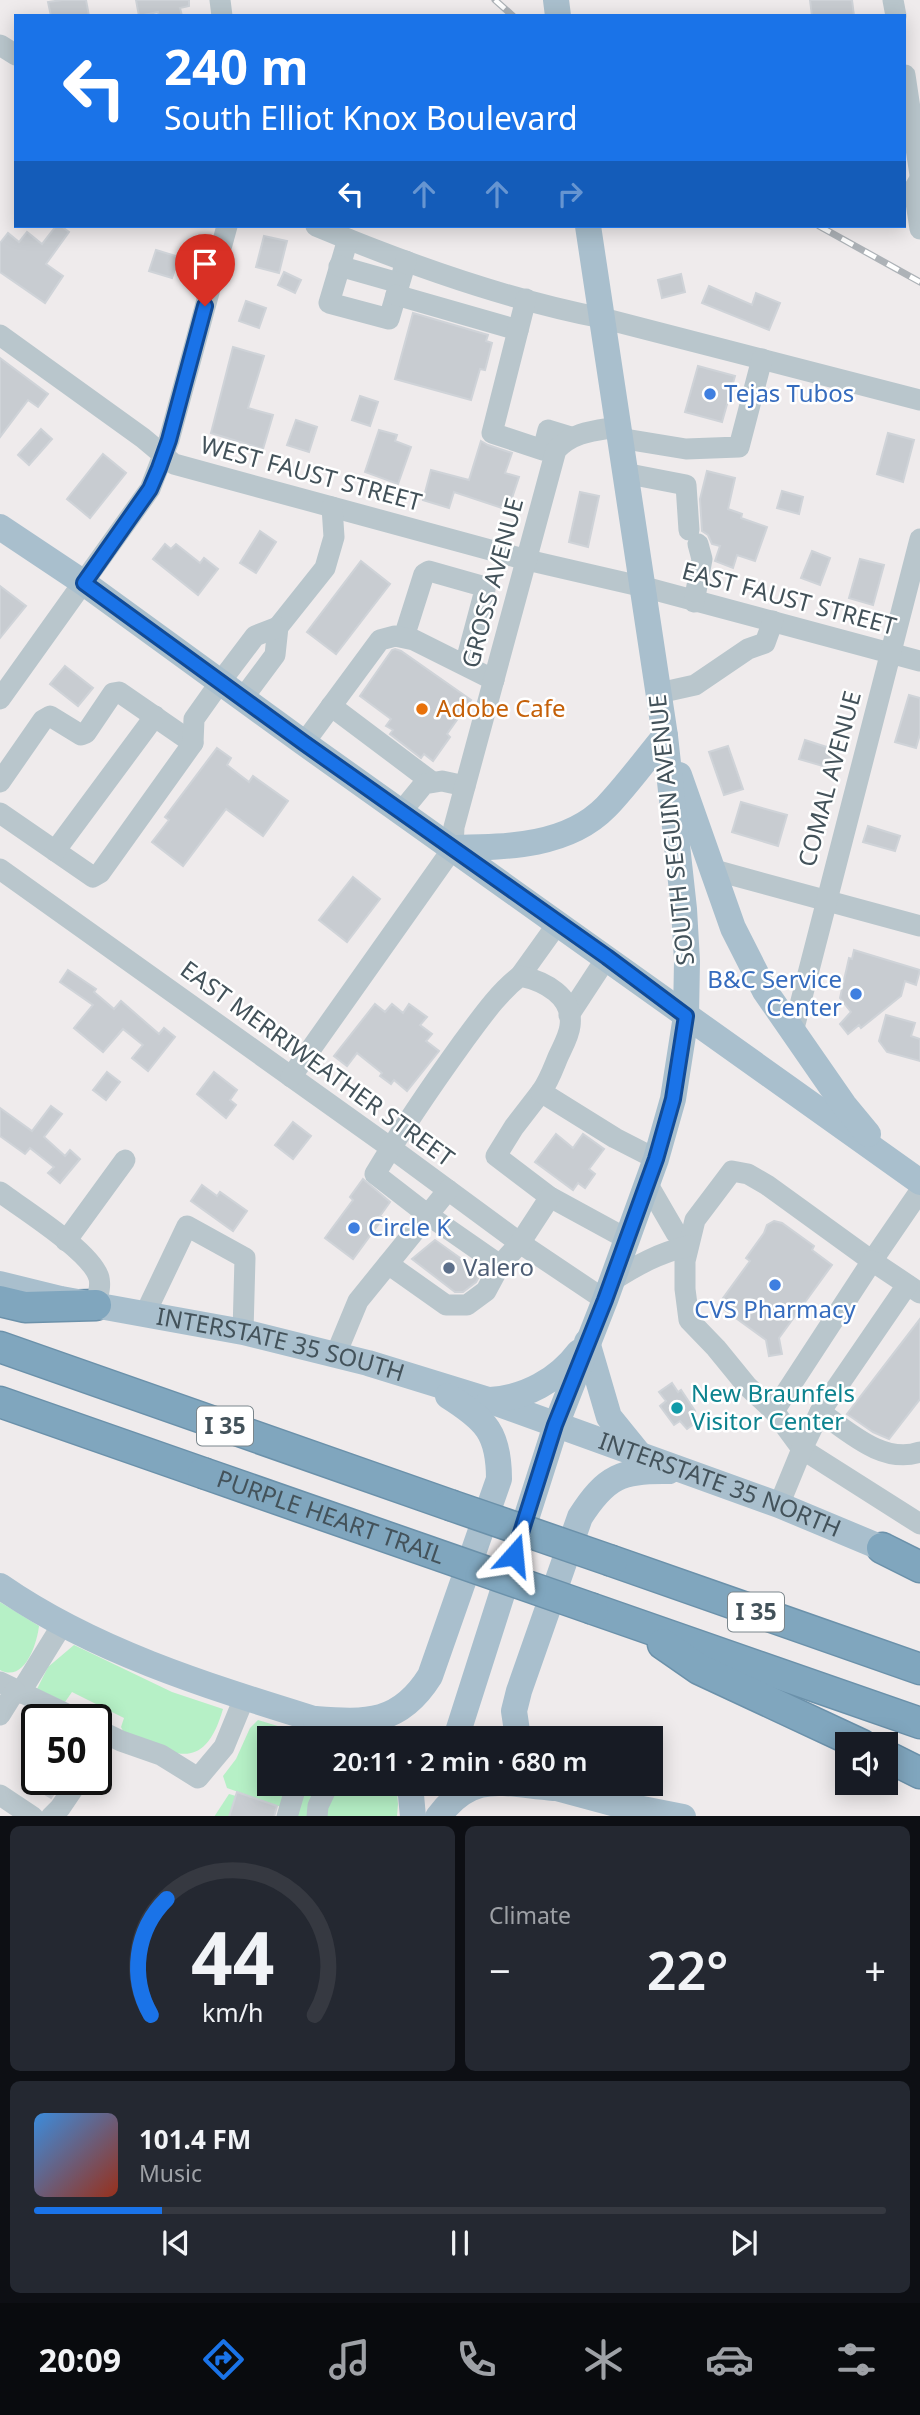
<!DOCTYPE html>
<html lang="en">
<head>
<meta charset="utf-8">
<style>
	body { margin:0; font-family:"Noto Sans",sans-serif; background:#242831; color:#f1f3f6; height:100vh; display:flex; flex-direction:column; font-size:26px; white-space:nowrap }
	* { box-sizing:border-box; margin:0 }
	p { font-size:23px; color:#9ea1a6 }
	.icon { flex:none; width:38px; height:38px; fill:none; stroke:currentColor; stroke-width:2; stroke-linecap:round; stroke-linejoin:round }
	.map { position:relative; height:1816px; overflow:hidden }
	.sheet { display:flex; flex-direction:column; gap:10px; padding:10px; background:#0d0f14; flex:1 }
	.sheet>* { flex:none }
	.banner { position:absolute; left:14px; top:14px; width:892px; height:214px; border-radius:0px; box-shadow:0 4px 18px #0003; background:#1a73e8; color:#fff; overflow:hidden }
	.controls { position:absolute; left:835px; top:1732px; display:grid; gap:14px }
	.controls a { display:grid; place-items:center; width:63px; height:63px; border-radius:0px; background:#171b24; box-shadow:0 4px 18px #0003; font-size:35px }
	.speed { position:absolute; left:21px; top:1704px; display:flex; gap:14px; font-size:35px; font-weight:700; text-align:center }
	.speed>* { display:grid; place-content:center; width:91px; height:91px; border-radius:50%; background:#171b24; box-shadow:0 4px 18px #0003; line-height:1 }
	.speed .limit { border:4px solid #111; border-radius:10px; background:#fff; color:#111 }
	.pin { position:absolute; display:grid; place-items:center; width:60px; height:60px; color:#fff; margin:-72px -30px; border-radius:50% 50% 50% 0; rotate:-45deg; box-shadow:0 0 7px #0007 }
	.pin .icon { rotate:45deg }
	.me { position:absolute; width:77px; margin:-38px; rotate:18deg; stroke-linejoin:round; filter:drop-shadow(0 0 5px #0008) }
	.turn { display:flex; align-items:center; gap:24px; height:147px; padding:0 35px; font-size:32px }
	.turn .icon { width:91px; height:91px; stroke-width:2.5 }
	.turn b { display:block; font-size:49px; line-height:60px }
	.lanes { display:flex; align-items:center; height:66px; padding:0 35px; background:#0003; justify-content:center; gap:35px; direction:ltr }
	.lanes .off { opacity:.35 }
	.big { font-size:52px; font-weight:600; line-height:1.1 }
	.sheet .tile { flex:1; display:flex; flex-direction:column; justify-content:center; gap:10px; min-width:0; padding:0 24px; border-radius:10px; background:#242831 }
	.sheet .dial { align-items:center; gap:0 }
	.dial svg { height:182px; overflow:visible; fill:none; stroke:#363941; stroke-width:7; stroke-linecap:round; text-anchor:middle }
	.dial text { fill:#f1f3f6; stroke:none }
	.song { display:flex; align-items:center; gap:21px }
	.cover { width:84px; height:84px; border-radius:10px; background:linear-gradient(135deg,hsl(210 70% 55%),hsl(10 70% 35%)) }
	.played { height:7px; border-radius:4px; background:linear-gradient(90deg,#1a73e8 15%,#363941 15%) }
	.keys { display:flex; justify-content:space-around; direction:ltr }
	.heat { display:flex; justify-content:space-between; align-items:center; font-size:38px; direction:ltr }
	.sheet .tiles { flex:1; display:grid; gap:10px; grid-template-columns:1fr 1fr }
	.tile:last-child { grid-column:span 2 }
	.trip { position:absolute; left:257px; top:1726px; width:406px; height:70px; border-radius:0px; background:#171b24; box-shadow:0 4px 18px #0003; font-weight:600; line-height:70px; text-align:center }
	.tab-bar { display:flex; height:112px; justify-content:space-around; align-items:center; background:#090b0e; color:#9ea1a6 }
	.tab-bar .icon { width:49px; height:49px }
	.tab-bar .current { color:#1a73e8 }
	.tab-bar b { font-size:32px; color:#f1f3f6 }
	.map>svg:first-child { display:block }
	.green { fill:#b6f0c6 }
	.building { fill:#c8ccd1; stroke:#cfd3d8; stroke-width:2 }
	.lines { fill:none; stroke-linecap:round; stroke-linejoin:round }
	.highway-casing { stroke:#6b91aa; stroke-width:33 }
	.minor { stroke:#b9c6cc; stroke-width:21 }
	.major { stroke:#a9bfcd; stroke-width:26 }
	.highway { stroke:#80a6be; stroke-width:30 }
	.rail-casing { stroke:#adb2b7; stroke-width:7 }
	.rail { stroke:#fff; stroke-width:4.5; stroke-dasharray:13; stroke-linecap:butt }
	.highway-bridge-casing { stroke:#6b91aa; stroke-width:33; stroke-linecap:butt }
	.highway-bridge { stroke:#80a6be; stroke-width:30 }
	.route-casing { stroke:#114b97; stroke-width:18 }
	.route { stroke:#1a73e8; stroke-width:12 }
	.shop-dot { fill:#3f7fe0; stroke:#fff; stroke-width:2.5 }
	.food-dot { fill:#e8710a; stroke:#fff; stroke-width:2.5 }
	.service-dot { fill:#5c6f8a; stroke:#fff; stroke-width:2.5 }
	.culture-dot { fill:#0f9aa8; stroke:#fff; stroke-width:2.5 }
	.labels { text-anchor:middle; stroke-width:5; stroke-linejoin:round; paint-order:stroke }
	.shield { fill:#fff; stroke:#7b868c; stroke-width:2 }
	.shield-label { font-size:23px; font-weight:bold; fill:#43525a }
	.shop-label { font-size:24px; fill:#366cbe; stroke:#fff; text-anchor:start }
	.street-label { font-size:24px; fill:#43525a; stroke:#fff }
	.food-label { font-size:24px; fill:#c56008; stroke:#fff; text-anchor:start }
	.service-label { font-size:24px; fill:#4e5e75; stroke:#fff; text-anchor:start }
	.culture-label { font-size:24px; fill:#0d838f; stroke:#fff; text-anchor:start }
</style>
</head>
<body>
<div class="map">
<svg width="920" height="1817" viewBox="0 0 920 1817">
	<rect width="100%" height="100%" fill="#efebec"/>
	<g class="green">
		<path d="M0,1602l39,24c-2,17 -14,57 -39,44z"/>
		<path d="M74,1645l98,47 51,17c-20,69 -53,43 -100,22l-2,-4 3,-9 -52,-26 -7,10 -28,-13 11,-22z"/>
		<polygon points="258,1720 304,1734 303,1738 270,1738 270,1783 291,1783 284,1808 227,1788 223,1776 236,1759 250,1728"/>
		<polygon points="302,1783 325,1783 309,1816 293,1817"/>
		<polygon points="334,1783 396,1783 398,1804 397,1816 325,1816"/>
		<polygon points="229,1794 236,1796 229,1816 214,1817"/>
	</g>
	<g class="building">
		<polygon points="62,0 86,0 89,16 51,16 48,2"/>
		<polygon points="136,0 189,0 189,6 180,8 182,16 159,16 158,12 139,16"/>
		<polygon points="810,0 852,0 854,16 812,16"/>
		<polygon points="56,226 61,226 69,232 46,264 63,276 45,303 0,272 0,243 8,233 19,242 27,232 42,244"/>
		<polygon points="264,236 287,241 279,273 256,267"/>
		<polygon points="156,250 179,257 172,278 149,271"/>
		<polygon points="284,272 301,280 295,293 278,285"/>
		<polygon points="681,274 685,292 662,298 658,280"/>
		<polygon points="709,286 752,305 756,293 780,303 769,330 702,303"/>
		<polygon points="246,301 266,308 259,328 239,321"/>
		<polygon points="413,313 488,335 486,341 492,343 485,370 480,369 471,400 395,379"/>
		<polygon points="233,347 264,356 248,408 273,415 263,449 211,433"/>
		<polygon points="0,358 48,394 38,407 28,400 0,437"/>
		<polygon points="698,366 735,376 722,422 685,412"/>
		<polygon points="360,396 378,402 370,426 352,420"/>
		<polygon points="296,420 317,427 309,452 287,445"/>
		<polygon points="41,429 52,439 29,465 18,455"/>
		<polygon points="379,430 397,435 395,441 411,447 398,484 365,472"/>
		<polygon points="888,433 914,440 903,482 877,474"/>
		<polygon points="481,441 488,445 512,453 505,473 519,477 508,510 454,492 449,508 423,500 431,470 469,480"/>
		<polygon points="103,454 126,473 90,518 67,499"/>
		<polygon points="707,471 735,478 728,509 742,514 741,518 767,527 755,561 737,555 733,568 715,561 720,546 712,544 708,535 702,531 700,499"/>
		<polygon points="782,491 803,497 799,514 777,508"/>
		<polygon points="580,492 599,496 588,547 569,542"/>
		<polygon points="260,531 276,542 256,573 240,563"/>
		<polygon points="165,544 171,549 176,544 200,563 204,558 218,569 198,595 153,559"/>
		<polygon points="812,551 830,558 820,585 801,578"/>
		<polygon points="860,559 884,565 873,605 849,598"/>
		<polygon points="361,561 390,584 336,654 307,632"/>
		<polygon points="0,586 26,606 0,638"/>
		<polygon points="395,649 401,651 471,700 447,734 450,737 433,761 424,754 421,758 390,734 393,730 386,726 391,719 360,696 392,650"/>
		<polygon points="65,666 93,688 78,706 50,684"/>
		<polygon points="909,695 920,698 920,734 916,748 895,742"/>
		<polygon points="805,740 839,751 833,769 799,759"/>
		<polygon points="728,746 743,789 724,795 709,752"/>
		<polygon points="217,748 231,758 227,765 249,782 253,776 288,801 263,836 226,809 183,866 152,842 169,820 165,817"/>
		<polygon points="741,802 787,815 778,846 732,832"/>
		<polygon points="868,826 900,836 895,851 863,842"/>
		<polygon points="353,877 380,899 347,942 319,920"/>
		<polygon points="854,950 920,970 916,985 905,981 901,996 861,1028 859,1025 848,1034 840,1024 851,1012 840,998 849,958 852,959"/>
		<polygon points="68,970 96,989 94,992 114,1009 121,1001 159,1034 164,1028 175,1037 148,1071 132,1058 143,1045 123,1029 103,1052 74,1028 93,1005 60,982"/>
		<polygon points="375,1004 385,1012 392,1004 403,1013 409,1004 427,1017 420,1025 432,1034 426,1041 439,1051 407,1091 394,1080 391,1084 380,1076 382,1073 357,1053 347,1066 334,1056"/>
		<polygon points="886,1015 915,1023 911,1036 920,1039 920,1061 887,1052 879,1041"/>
		<polygon points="107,1072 120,1082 106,1100 93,1090"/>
		<polygon points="214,1072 237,1090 230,1100 236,1105 226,1118 197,1094"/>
		<polygon points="51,1106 62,1114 44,1137 65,1156 70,1150 80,1159 60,1183 48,1173 54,1167 30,1148 25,1154 0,1136 0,1108 32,1131"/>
		<polygon points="293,1122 311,1136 293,1159 275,1145"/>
		<polygon points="556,1134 573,1148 583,1134 604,1149 589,1169 595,1174 585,1188 578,1183 573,1190 535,1162"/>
		<polygon points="363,1179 390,1202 380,1216 383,1218 353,1259 325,1238 353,1200 350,1197"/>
		<polygon points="202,1185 217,1196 220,1192 247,1211 233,1231 191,1201"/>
		<polygon points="774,1221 782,1223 814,1246 812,1250 832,1265 779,1338 782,1354 769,1356 766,1340 718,1305 750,1261 746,1258 764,1233 767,1225"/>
		<polygon points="435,1240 481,1273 476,1282 463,1292 455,1292 412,1259"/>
		<polygon points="920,1319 920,1399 889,1439 873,1432 847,1414"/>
		<polygon points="672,1383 678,1392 681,1390 695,1411 692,1413 698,1421 687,1429 680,1421 674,1425 660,1406 666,1401 659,1392"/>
		<polygon points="52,1780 63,1780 51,1798 43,1793"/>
		<polygon points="237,1792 277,1806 274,1817 229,1817"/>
	</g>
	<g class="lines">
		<defs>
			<g id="highway">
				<polyline points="0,1301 25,1307 96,1305"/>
				<polyline points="0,1347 450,1505"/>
				<polyline points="0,1402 203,1473"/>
				<polyline points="882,1548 920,1567"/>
				<polyline points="612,1561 920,1669"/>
				<polyline points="593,1609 920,1723"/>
				<polyline points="663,1644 699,1669 862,1745"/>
				<polyline points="886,1756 920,1773"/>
			</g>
		</defs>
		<use href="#highway" class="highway-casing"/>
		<g class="minor">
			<polyline points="220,0 222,16"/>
			<polyline points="893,0 896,16"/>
			<polyline points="0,45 16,55"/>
			<polyline points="905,75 920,175"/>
			<polyline points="920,179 914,189 920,229"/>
			<path d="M316,226c91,38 188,73 286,92l318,82"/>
			<polyline points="348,239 329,303 389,319 406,261"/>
			<polyline points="339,266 399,283"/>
			<polyline points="396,295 518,330"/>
			<polyline points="526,299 492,433 543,450 548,430 571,437"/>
			<polyline points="0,335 143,438 174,464 527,560 644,587 920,661"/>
			<polyline points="619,438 686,449 739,447 762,359"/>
			<polyline points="624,473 686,485 689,530"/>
			<polyline points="694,602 702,559 698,544"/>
			<polyline points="404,637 424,574 429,571 482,586 485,590 465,665"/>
			<polyline points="659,693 695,685 748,649 765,643 773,621"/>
			<polyline points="243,698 275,655 278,627 325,568 334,537 332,507"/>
			<polyline points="0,699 150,489 169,440 227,226"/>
			<polyline points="331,706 432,782"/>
			<polyline points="304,743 380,640 395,636 414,640 494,680"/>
			<polyline points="0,782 43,720 50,716 81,735 86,733 113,693 119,692 193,743"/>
			<polyline points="401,812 424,784 442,781 465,786"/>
			<polyline points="0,813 93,877 100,873 193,743 194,719 221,681 255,636 278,627"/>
			<polyline points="55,851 155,716"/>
			<polyline points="0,869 391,1148 520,1243 605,1300"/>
			<polyline points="714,870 920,926"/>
			<polyline points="520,976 558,923"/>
			<polyline points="569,1015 607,957"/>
			<polyline points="793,1032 920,539"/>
			<path d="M291,1077l162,-229 1,-21 102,-377c17,-18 37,-19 61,-23"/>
			<polyline points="541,1092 514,1127 496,1156 550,1197 627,1239"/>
			<polyline points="647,1183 676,1233 688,1246"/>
			<polyline points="920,1191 872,1261 767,1185 748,1174 732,1171 695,1220 685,1261 685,1289 689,1320 716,1348 747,1386 774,1411 802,1449 920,1524"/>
			<path d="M0,1192c23,17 92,60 99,86 2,8 -1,18 -3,27"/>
			<path d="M550,1197l-30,46 -20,22 -72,-50 -53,-41c27,-45 57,-89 88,-132 18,-24 34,-48 57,-66 24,5 54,20 50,50 -1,10 -8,22 -12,31 -5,12 -9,24 -17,35l74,46 41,21"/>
			<polyline points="66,1241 125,1160"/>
			<polyline points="388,1264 446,1305 467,1305 486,1291 500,1265"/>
			<path d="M612,1281c25,-16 47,-28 76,-35"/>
			<polyline points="145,1314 187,1226 245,1258 243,1332"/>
			<polyline points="336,1354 358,1301 448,1190"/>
			<polyline points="774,1411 872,1261 920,1293"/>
			<path d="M820,1412c28,19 63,53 100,40"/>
			<polyline points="779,1505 802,1449 820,1412 907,1285"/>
			<polyline points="0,1682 79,1720"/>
			<polyline points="20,1693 62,1625"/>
			<polyline points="0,1715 15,1691"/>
			<polyline points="96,1729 121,1741 161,1755 198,1778 224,1747 245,1696"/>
			<polyline points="310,1738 315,1719"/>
			<polyline points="0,1795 33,1817"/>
			<polyline points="51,1817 60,1808 79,1780"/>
			<polyline points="287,1817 297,1783"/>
			<polyline points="317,1817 318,1806 329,1783"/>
		</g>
		<g class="major">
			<polyline points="556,0 558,16"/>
			<polyline points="0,527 84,583 304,743 920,1182"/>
			<polyline points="679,775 733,928 765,991 844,1105 868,1134"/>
			<path d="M453,848c52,-1 114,-1 153,-41 21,-22 39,-47 59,-71"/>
			<path id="s1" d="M0,1284l61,15 182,33 125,31 120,37 291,105 103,43"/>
			<polyline points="587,1342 609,1417 639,1454"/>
			<path d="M490,1400c35,-2 68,-20 89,-48"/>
			<path d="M0,1586c111,77 247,111 374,152"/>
			<path d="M315,1719c52,4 85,5 115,-43l69,-197c0,-46 -13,-59 -51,-83"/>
			<polyline points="456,1738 556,1425 605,1300 656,1159 673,1099 686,1016 687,961 684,909 665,736 588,226"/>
			<path d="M518,1738l-4,-27 5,-20 61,-174c26,-41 42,-47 89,-46"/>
			<polyline points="407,1783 411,1795 413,1817"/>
			<polyline points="538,1783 612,1803 683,1817"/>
			<path d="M438,1817c35,-47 64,-33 116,-29"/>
		</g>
		<use href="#highway" class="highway"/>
		<defs>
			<g id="rail">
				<polyline points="495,0 513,16"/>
				<polyline points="819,226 920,282"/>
			</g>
		</defs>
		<use href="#rail" class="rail-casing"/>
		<use href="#rail" class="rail"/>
		<defs>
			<g id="highway-bridge">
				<path id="s2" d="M203,1473l390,136"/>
				<polyline points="450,1505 612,1561"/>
			</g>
		</defs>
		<use href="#highway-bridge" class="highway-bridge-casing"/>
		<use href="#highway-bridge" class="highway-bridge"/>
	</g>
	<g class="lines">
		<defs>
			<polyline id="route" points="205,306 169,440 159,468 150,489 84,583 304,743 607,957 686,1016 673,1099 656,1159 605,1300 555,1425 514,1555"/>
		</defs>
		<use href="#route" class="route-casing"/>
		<use href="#route" class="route"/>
	</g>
	<g class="shop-dot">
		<circle cx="710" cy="394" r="7"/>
		<circle cx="856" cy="994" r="7"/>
		<circle cx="354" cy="1228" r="7"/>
		<circle cx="775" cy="1285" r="7"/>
	</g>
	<circle class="food-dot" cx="422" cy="709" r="7"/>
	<circle class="service-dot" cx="449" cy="1268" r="7"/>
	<circle class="culture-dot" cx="677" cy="1408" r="7"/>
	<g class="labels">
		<g class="shield">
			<rect x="197" y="1406.5" width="56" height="39" rx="5"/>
			<rect x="728" y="1592.5" width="56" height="39" rx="5"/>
		</g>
		<g class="shield-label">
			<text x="225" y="1434">I 35</text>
			<text x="756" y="1620">I 35</text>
		</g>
		<g class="shop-label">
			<text x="724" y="402">Tejas Tubos</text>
			<text x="842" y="988" text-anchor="end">B&amp;C Service<tspan x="842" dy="28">Center</tspan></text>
			<text x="368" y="1236">Circle K</text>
			<text x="775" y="1318" text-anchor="middle">CVS Pharmacy</text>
		</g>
		<g class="street-label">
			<text transform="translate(311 474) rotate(15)" y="8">WEST FAUST STREET</text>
			<text transform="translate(493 583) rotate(-75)" y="8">GROSS AVENUE</text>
			<text transform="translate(789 599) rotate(15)" y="8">EAST FAUST STREET</text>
			<text transform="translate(830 779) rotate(-75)" y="8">COMAL AVENUE</text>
			<text transform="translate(672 830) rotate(-96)" y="8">SOUTH SEGUIN AVENUE</text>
			<text transform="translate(317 1064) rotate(36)" y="8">EAST MERRIWEATHER STREET</text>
			<text dy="8" stroke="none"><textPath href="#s1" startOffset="287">INTERSTATE 35 SOUTH</textPath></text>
			<text dy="8" stroke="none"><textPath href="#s1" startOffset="749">INTERSTATE 35 NORTH</textPath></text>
			<text dy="8" stroke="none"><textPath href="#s2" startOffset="135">PURPLE HEART TRAIL</textPath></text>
		</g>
		<g class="food-label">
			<text x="436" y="717">Adobe Cafe</text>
		</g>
		<g class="service-label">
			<text x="463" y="1276">Valero</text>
		</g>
		<g class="culture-label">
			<text x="691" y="1402">New Braunfels<tspan x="691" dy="28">Visitor Center</tspan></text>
		</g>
	</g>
</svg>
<div class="controls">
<a><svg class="icon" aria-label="sound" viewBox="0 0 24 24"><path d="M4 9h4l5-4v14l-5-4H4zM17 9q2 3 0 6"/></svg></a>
</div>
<div class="speed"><div class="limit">50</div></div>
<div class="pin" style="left:205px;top:306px;background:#d93025"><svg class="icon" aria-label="arrive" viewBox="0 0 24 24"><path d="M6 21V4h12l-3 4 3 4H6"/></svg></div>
<svg class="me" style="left:514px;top:1555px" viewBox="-20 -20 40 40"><path d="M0-17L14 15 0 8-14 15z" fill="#1a73e8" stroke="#fff" stroke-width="4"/></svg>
<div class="trip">20:11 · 2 min · 680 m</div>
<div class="banner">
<div class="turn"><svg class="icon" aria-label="left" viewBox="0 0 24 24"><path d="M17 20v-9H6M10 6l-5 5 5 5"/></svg><div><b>240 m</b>South Elliot Knox Boulevard</div></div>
<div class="lanes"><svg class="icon" aria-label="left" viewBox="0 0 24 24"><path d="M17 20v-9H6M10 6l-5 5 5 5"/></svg><svg class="icon off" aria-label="ahead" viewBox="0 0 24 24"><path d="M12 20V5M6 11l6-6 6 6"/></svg><svg class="icon off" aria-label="ahead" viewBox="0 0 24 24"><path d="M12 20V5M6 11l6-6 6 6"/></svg><svg class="icon off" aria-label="right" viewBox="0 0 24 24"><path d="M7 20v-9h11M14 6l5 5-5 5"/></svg></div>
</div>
</div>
<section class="sheet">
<div class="tiles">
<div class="tile dial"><svg viewBox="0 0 100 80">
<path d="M14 69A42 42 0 1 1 86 69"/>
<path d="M14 69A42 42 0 0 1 21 18" stroke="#1a73e8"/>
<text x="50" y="56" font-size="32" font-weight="700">44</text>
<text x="50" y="72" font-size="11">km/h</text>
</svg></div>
<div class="tile"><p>Climate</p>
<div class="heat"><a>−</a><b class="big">22°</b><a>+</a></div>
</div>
<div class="tile">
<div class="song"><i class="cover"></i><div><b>101.4 FM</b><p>Music</p></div></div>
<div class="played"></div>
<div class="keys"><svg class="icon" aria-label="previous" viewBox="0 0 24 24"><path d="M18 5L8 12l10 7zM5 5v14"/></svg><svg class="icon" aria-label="pause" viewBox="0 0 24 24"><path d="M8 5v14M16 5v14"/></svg><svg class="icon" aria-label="next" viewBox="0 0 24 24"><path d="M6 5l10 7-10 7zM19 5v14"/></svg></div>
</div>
</div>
</section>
<nav class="tab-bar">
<b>20:09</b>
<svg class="icon current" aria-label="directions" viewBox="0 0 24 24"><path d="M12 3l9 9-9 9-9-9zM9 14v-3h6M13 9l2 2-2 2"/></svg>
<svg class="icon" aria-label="music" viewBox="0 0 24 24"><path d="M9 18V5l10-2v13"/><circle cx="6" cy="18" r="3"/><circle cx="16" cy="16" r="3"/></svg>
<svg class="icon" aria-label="phone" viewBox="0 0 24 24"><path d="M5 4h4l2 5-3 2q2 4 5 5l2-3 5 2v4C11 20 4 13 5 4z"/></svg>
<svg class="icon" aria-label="climate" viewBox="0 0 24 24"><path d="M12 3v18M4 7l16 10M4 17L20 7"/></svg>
<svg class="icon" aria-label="car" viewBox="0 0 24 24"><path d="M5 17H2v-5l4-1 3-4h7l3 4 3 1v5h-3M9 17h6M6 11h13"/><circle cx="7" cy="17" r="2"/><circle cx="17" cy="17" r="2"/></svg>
<svg class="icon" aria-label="filters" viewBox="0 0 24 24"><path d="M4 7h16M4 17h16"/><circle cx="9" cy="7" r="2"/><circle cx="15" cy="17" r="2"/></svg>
</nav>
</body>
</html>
